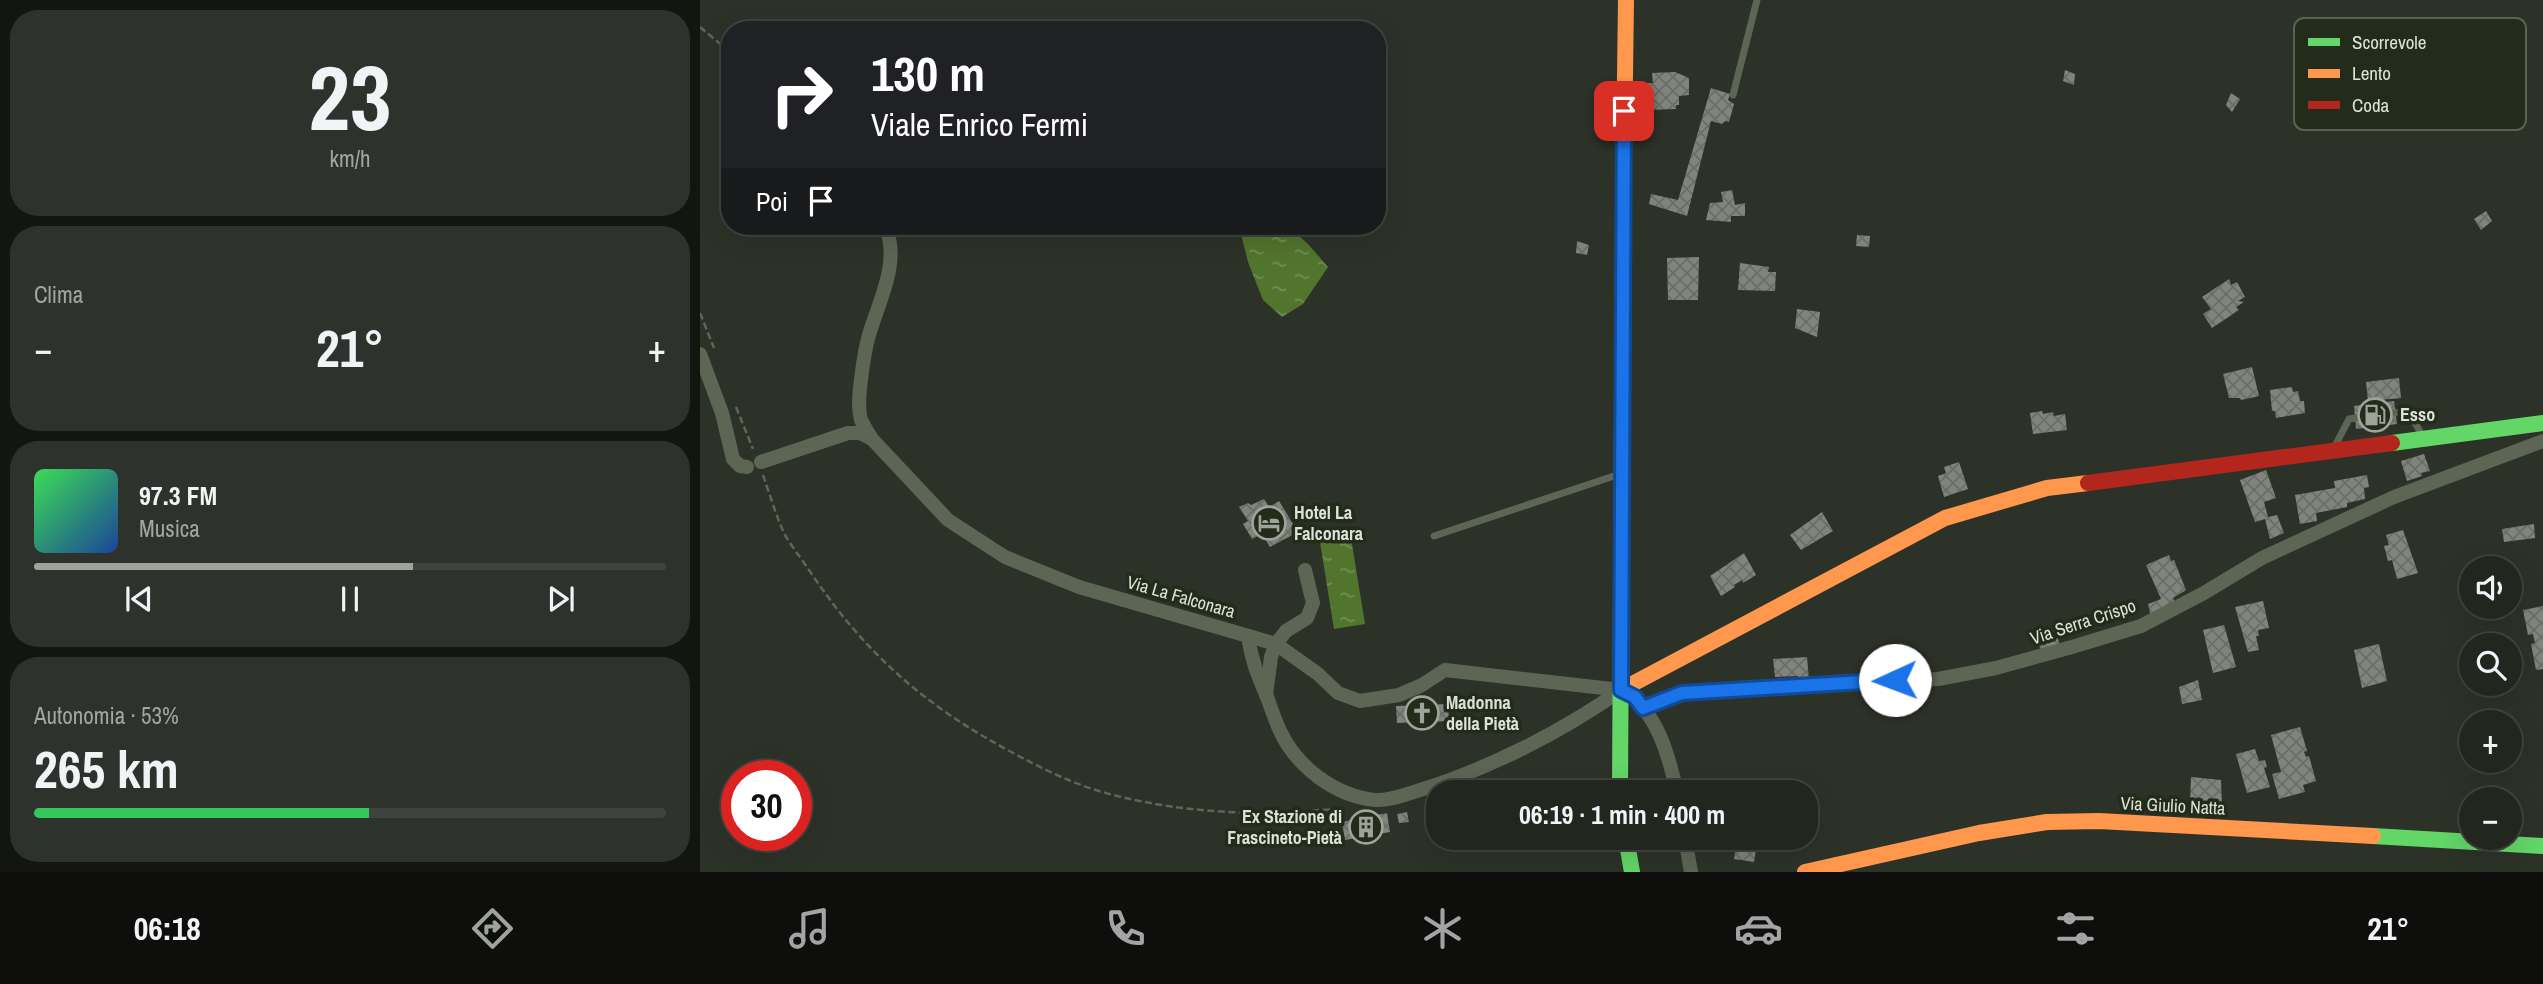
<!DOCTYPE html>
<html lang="it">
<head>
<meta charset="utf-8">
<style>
	body { margin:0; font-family:"Archivo Narrow",sans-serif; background:#2e322c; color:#f1f3f6; height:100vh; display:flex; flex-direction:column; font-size:26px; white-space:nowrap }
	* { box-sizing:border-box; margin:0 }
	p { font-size:23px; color:#a2a5a4 }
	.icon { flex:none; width:38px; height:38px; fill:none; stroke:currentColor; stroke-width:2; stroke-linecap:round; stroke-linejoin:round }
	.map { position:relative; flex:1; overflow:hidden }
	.drawer { display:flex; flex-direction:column; gap:10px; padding:10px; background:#131511; width:700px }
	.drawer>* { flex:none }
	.hud { position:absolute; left:21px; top:21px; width:665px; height:214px; border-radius:28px; box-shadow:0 7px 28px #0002,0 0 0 2px #3f433d; background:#202124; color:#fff; overflow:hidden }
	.tools { position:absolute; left:1759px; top:556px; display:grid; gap:14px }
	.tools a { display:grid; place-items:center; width:63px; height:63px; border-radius:50%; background:#22261f; box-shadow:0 7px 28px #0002,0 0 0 2px #3f433d; font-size:35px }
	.speed { position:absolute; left:21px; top:760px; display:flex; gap:14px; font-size:35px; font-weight:700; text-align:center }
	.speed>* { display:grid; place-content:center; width:91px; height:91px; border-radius:50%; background:#22261f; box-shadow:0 7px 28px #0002,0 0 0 2px #3f433d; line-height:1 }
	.speed .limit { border:10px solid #d22; background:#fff; color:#111 }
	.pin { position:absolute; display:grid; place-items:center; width:60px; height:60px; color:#fff; margin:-30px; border-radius:14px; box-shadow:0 4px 10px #0006 }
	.me { position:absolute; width:77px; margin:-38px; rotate:268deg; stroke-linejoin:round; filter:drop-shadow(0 0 5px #0008) }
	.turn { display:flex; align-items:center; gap:24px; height:147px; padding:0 35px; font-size:32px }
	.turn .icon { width:91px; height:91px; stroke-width:2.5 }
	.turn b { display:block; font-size:49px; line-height:60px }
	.then { display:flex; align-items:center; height:66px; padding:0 35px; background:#0003; gap:14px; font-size:26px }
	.big { font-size:52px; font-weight:700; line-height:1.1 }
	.drawer .tile { flex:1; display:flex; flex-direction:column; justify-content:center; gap:10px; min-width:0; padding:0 24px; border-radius:28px; background:#2e322c }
	.drawer .dial { align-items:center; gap:0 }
	.dial b { font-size:91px; line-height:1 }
	.song { display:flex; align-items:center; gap:21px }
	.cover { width:84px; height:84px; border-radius:10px; background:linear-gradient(135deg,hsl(130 70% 55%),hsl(220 70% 35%)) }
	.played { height:7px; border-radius:4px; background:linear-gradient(90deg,#9fa49a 60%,#3f433d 60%) }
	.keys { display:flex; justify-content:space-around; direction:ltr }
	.heat { display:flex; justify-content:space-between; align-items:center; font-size:38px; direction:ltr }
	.charge { height:10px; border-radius:5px; background:linear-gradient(90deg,#34c759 53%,#3f433d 0) }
	.trip { position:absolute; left:726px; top:780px; width:392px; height:70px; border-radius:28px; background:#22261f; box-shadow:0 7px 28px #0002,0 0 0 2px #3f433d; font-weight:700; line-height:70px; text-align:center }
	.dock { display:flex; height:112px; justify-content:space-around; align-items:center; background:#0e0f0c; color:#a2a5a4 }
	.dock .icon { width:49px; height:49px }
	.dock .selected { color:#9fa49a }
	.dock b { font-size:32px; color:#f1f3f6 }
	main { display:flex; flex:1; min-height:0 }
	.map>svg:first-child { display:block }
	.water { fill:url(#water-ripples) }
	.building { fill:url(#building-cross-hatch) }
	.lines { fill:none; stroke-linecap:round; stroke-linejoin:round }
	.path { stroke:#5e6559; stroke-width:2.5; stroke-dasharray:7 3.5; stroke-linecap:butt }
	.lane { stroke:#5d6655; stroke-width:7 }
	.street { stroke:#5d6655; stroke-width:14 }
	.fast { stroke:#63d668; stroke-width:16 }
	.slow { stroke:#ff974d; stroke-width:16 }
	.jam { stroke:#b3261e; stroke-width:16 }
	.route-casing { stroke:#114b97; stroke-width:18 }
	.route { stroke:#1a73e8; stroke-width:12 }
	.labels { text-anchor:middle; stroke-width:7; stroke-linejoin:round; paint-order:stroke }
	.poi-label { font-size:18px; font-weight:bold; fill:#dce2d7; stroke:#232c1b; text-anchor:start }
	.street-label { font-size:18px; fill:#dce2d7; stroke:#232c1b }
	.key { fill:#232c1b; stroke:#5a6353; stroke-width:2 }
	.key-label { font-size:19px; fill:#dce2d7 }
</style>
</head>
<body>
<main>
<section class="drawer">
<div class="tile dial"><b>23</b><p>km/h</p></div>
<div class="tile"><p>Clima</p>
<div class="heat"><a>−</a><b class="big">21°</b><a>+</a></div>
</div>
<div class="tile">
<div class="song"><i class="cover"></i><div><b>97.3 FM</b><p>Musica</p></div></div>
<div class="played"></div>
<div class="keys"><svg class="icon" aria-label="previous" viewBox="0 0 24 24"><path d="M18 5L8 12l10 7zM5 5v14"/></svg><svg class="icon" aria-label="pause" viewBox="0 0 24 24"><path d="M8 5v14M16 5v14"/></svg><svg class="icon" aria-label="next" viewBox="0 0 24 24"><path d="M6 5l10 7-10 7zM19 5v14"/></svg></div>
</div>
<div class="tile"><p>Autonomia · 53%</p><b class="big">265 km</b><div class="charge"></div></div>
</section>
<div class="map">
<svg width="1843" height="872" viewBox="0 0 1843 872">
	<defs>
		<pattern id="water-ripples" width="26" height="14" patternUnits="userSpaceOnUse" patternTransform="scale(1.75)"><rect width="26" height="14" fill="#52752d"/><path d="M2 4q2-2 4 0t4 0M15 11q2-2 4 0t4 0" fill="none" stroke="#728f55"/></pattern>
		<pattern id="building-cross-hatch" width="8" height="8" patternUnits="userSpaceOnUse" patternTransform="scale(1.75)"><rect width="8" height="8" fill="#80847c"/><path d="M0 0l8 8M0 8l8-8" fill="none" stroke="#6a6e67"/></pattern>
	</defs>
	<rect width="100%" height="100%" fill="#2d3229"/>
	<g class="water">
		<polygon points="539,226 588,226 608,244 628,267 603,304 582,317 563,300 548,262"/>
		<polygon points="651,538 665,624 634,629 620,542"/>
	</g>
	<g class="building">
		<polygon points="1365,70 1375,74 1374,85 1363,81"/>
		<polygon points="975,72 989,78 989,95 979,96 979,105 976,105 976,109 948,110 947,83 953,83 952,73"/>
		<polygon points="1011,88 1030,94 1028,100 1034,104 1029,122 1025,121 1022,124 1011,121 987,216 949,204 951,194 978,200"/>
		<polygon points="1531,93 1540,99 1532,112 1526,105"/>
		<polygon points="1032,190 1035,205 1045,203 1045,216 1031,216 1031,222 1006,220 1010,203 1023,202 1021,192"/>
		<polygon points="1786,211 1792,221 1781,230 1774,219"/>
		<polygon points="1157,235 1170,236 1169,247 1156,246"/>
		<polygon points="877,241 889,245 887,255 876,253"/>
		<polygon points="999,257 998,300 968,300 967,258"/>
		<polygon points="1040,263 1069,267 1068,272 1076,272 1075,291 1038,290"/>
		<polygon points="1529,279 1531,285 1537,282 1545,297 1538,301 1544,302 1536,307 1539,310 1512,328 1503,314 1511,309 1502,297"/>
		<polygon points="1097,309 1120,312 1117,337 1095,328"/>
		<polygon points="1552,367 1559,396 1541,400 1540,398 1529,398 1523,374"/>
		<polygon points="1699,378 1701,398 1668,401 1666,382"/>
		<polygon points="1592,387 1593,392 1598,391 1600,401 1604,401 1605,413 1576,418 1575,411 1572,411 1570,390"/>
		<polygon points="1694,401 1697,424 1656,429 1654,406"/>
		<polygon points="1342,411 1343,414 1353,412 1354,416 1365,414 1367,430 1333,434 1330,413"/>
		<polygon points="1724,454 1730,471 1721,473 1722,476 1707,481 1701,461"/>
		<polygon points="1259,462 1268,489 1244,497 1238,476 1246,473 1244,467"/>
		<polygon points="1566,470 1576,498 1564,502 1568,517 1577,515 1584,533 1570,539 1565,519 1555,522 1540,480"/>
		<polygon points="1667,475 1669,487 1664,488 1665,499 1647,503 1647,507 1616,513 1617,521 1600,524 1595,495 1635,488 1634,481"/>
		<polygon points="564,499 569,507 579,501 598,532 570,547 562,534 552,539 543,524 548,521 539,507 548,503 551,505"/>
		<polygon points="1122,512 1133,531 1101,550 1090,535"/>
		<polygon points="1834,524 1835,538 1804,542 1802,529"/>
		<polygon points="1703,530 1718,573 1697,579 1692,560 1688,561 1684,546 1689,545 1686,535"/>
		<polygon points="1044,553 1056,575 1043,583 1042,580 1034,585 1035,587 1021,596 1010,576"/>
		<polygon points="1469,555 1471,561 1474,560 1486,590 1473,598 1477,606 1451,617 1448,604 1461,599 1446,565"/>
		<polygon points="1563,601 1569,628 1558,630 1559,636 1556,636 1559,650 1548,652 1535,607"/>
		<polygon points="1843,606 1843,669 1836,670 1831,644 1835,643 1833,634 1828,635 1823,610"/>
		<polygon points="1524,625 1536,667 1513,673 1503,630"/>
		<polygon points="1355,629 1361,649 1342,655 1339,645 1343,644 1340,633"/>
		<polygon points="1679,644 1687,681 1662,688 1654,650"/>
		<polygon points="1107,657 1109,680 1098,681 1098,676 1075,677 1073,659"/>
		<polygon points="1498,680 1502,700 1482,704 1479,687"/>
		<polygon points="748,704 749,721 697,723 696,706"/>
		<polygon points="1600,727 1607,751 1604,752 1606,757 1609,756 1616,781 1603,785 1605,792 1579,799 1572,774 1581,772 1571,735"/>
		<polygon points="1555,749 1559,761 1565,760 1567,767 1564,768 1570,787 1547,793 1536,754"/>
		<polygon points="1491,777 1521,780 1522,805 1490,804"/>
		<polygon points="707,812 709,822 699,823 697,814"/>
		<polygon points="687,813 690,832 645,840 642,822"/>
		<polygon points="1037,838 1057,838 1058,849 1056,849 1054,862 1034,859"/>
	</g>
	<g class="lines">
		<g class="path">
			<polyline points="0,27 30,52"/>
			<polyline points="0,313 14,348"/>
			<polyline points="36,407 53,449"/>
			<path d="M63,475c7,20 13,41 22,60 7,12 16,23 24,35 56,84 117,137 206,184 28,15 56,29 87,38 80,22 160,25 241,16"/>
		</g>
		<g class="lane">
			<polyline points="1033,95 1057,0"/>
			<polyline points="1635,446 1649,419 1708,411 1722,435"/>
			<polyline points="734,536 917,475"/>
		</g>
		<g class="street">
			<polyline points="0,354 22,413 33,459 40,466 47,467"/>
			<path d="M172,439c-4,-6 -8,-13 -11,-19 -3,-11 -2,-21 -1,-32 2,-18 4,-36 9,-53 10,-34 32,-74 16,-109"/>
			<path d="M61,462l87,-29h12l12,6 76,81 57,37 74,30 197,57 42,30 20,19 22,8 39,-6 23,-10 23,-15 176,20c36,19 48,66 56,103"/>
			<path d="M548,636c3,23 10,40 19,61 4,11 8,23 13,34 17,36 55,65 95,69 14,1 29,-5 42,-9 69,-21 145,-59 204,-101"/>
			<polyline points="566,695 571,657 576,644 586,631 607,618 613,603 605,570"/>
			<polyline points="943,708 982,693 1123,683 1238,679 1296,668 1372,647 1441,626 1504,593 1562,558 1694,497 1843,441"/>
			<polyline points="985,838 991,872"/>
		</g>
		<g class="fast">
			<polyline points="1692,443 1843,423"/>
			<polyline points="920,793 923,230"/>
			<polyline points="1673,836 1843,846"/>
			<polyline points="926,838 932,872"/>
		</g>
		<g class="slow">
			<polyline points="923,230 926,0"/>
			<polyline points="921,690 1245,518 1347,488 1388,483"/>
			<polyline points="1105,872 1279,833 1347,822 1399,821 1673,836"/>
		</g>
		<polyline class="jam" points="1388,483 1692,443"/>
	</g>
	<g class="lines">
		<defs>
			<polyline id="route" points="924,111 921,690 935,697 943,708 982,693 1195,680"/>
		</defs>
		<use href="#route" class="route-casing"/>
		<use href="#route" class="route"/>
	</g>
	<defs>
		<symbol id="fuel-ring" viewBox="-11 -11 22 22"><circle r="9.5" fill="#232c1b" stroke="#9fa49a" stroke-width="1.5"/><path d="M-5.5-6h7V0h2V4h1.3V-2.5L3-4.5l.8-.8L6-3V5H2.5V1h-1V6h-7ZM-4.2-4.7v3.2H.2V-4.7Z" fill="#9fa49a"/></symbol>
		<symbol id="hotel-ring" viewBox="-11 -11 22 22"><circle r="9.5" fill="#232c1b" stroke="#9fa49a" stroke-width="1.5"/><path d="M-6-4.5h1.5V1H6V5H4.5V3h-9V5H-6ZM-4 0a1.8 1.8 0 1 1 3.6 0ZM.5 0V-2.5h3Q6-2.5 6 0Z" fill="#9fa49a"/></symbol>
		<symbol id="church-ring" viewBox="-11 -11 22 22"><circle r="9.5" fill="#232c1b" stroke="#9fa49a" stroke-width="1.5"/><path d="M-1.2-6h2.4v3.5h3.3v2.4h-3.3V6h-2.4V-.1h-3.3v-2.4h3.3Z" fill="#9fa49a"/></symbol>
		<symbol id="building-ring" viewBox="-11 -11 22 22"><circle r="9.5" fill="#232c1b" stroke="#9fa49a" stroke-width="1.5"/><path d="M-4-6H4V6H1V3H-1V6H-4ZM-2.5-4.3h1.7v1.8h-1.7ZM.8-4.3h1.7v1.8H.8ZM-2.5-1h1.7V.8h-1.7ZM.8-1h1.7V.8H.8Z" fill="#9fa49a"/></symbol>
	</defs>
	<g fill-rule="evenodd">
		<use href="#fuel-ring" x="1656" y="396" width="38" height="38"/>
		<use href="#hotel-ring" x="550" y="504" width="38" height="38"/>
		<use href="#church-ring" x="703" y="694" width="38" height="38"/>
		<use href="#building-ring" x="647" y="808" width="38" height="38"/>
	</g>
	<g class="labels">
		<g class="poi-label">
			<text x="1700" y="421">Esso</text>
			<text x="594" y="519">Hotel La<tspan x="594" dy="21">Falconara</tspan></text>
			<text x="746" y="709">Madonna<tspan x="746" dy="21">della Pietà</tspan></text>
			<text x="642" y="823" text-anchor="end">Ex Stazione di<tspan x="642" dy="21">Frascineto-Pietà</tspan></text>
		</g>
		<g class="street-label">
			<text transform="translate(481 597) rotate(16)" y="6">Via La Falconara</text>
			<text transform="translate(1383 622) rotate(-18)" y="6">Via Serra Crispo</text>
			<text transform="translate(1473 806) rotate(3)" y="6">Via Giulio Natta</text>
		</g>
	</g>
	<rect x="1594" y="18" width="232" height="112" rx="10" class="key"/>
	<rect x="1608" y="38" width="32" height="8" fill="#63d668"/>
	<rect x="1608" y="69" width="32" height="9" fill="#ff974d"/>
	<rect x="1608" y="101" width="32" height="8" fill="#b3261e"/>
	<g class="key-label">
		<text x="1652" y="49">Scorrevole</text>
		<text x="1652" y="80">Lento</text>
		<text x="1652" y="112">Coda</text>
	</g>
</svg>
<div class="tools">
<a><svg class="icon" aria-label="sound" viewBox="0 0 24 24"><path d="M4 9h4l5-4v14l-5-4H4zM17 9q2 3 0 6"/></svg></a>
<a><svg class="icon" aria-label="search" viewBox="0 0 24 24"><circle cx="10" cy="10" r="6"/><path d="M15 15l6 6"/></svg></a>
<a>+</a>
<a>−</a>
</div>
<div class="speed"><div class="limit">30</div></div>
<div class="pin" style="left:924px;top:111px;background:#d93025"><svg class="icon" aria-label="arrive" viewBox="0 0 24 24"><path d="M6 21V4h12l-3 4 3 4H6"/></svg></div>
<svg class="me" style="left:1195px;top:680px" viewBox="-20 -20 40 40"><circle r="19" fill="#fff"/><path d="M0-13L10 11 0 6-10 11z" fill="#1a73e8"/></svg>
<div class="trip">06:19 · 1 min · 400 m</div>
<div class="hud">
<div class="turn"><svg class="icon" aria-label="right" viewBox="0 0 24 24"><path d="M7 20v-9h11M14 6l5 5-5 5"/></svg><div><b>130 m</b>Viale Enrico Fermi</div></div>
<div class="then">Poi<svg class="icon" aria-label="arrive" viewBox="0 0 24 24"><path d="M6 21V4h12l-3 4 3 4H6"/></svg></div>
</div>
</div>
</main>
<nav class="dock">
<b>06:18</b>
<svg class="icon selected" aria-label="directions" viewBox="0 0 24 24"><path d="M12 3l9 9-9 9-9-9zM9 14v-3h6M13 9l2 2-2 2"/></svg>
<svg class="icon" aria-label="music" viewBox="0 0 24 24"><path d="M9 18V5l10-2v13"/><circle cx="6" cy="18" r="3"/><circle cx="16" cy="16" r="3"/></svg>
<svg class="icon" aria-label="phone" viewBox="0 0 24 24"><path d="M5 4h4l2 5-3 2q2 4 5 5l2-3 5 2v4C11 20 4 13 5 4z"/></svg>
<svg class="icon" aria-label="climate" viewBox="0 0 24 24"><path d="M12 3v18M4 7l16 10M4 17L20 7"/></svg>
<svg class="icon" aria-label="car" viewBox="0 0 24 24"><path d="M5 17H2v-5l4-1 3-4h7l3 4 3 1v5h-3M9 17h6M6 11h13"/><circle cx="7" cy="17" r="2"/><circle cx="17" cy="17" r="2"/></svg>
<svg class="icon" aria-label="filters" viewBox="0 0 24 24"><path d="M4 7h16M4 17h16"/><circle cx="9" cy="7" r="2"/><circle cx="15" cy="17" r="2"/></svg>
<b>21°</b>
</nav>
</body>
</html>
